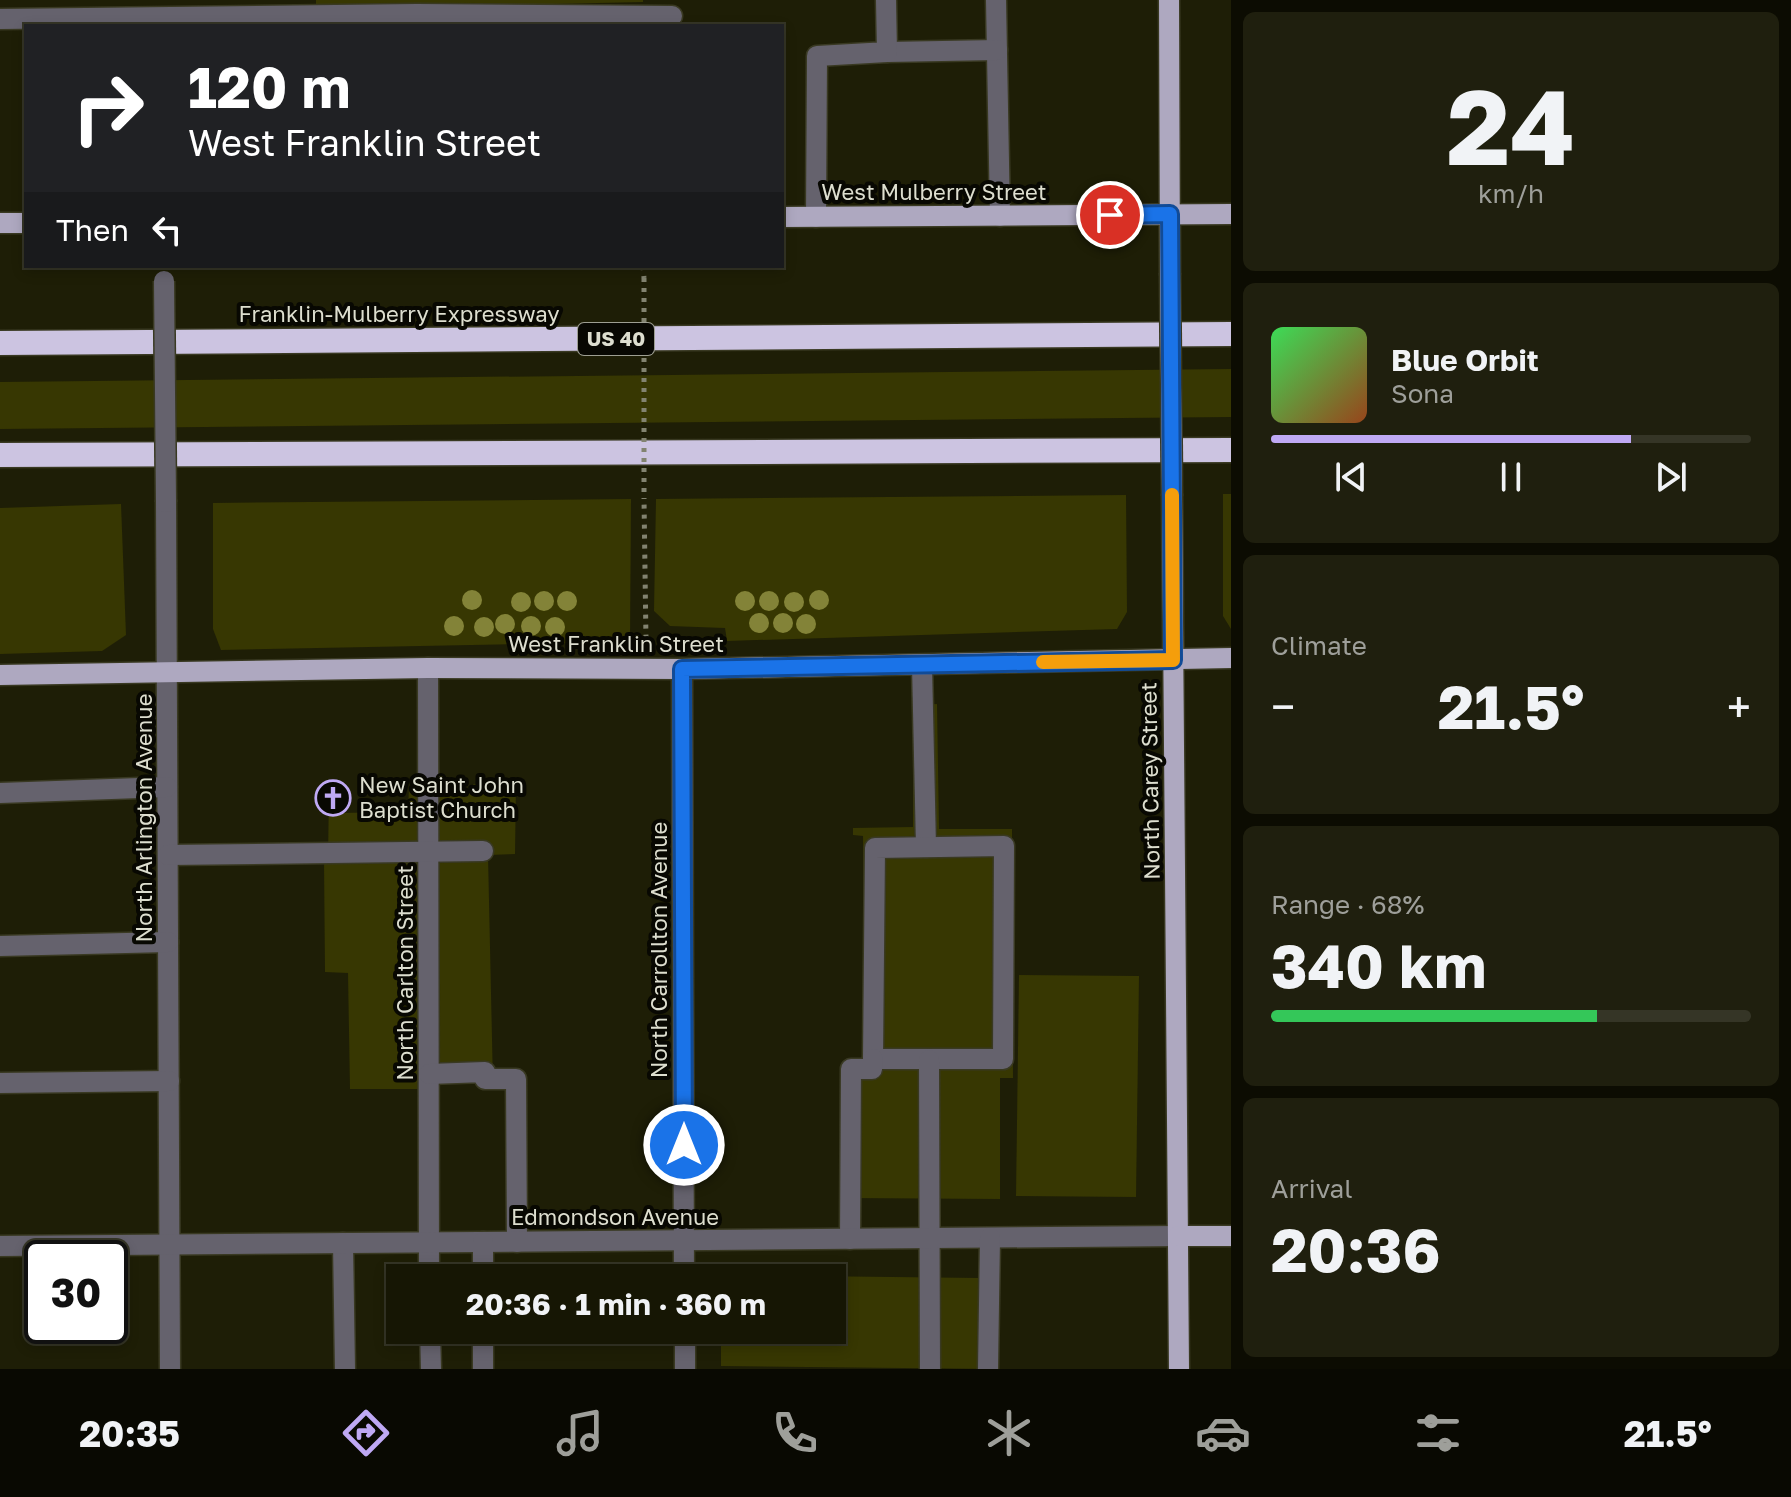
<!DOCTYPE html>
<html lang="en">
<head>
<meta charset="utf-8">
<style>
	body { margin:0; font-family:"Golos Text",sans-serif; background:#1f1f0e; color:#f1f3f6; height:100vh; display:flex; flex-direction:column; font-size:30px; white-space:nowrap }
	* { box-sizing:border-box; margin:0 }
	p { font-size:26px; color:#9e9f9a }
	.icon { flex:none; width:44px; height:44px; fill:none; stroke:currentColor; stroke-width:2; stroke-linecap:round; stroke-linejoin:round }
	.map { position:relative; flex:1; overflow:hidden }
	.panel { display:flex; flex-direction:column; gap:12px; padding:12px; background:#0c0c02; width:560px }
	.panel>* { flex:none }
	.banner { position:absolute; left:24px; top:24px; width:760px; height:244px; border-radius:0px; box-shadow:0 4px 12px #0003,0 0 0 2px #353526; background:#202124; color:#fff; overflow:hidden }
	.speed { position:absolute; left:24px; top:1240px; display:flex; gap:16px; font-size:40px; font-weight:700; text-align:center }
	.speed>* { display:grid; place-content:center; width:104px; height:104px; border-radius:50%; background:#161604; box-shadow:0 4px 12px #0003,0 0 0 2px #353526; line-height:1 }
	.speed .limit { border:4px solid #111; border-radius:12px; background:#fff; color:#111 }
	.pin { position:absolute; display:grid; place-items:center; width:68px; height:68px; color:#fff; margin:-34px; border:4px solid #fff; border-radius:50%; box-shadow:0 2px 8px #0007 }
	.me { position:absolute; width:88px; margin:-44px; rotate:0deg; stroke-linejoin:round; filter:drop-shadow(0 0 6px #0008) }
	.turn { display:flex; align-items:center; gap:28px; height:168px; padding:0 32px; font-size:36px }
	.turn .icon { width:104px; height:104px; stroke-width:2.5 }
	.turn b { display:block; font-size:56px; line-height:68px }
	.then { display:flex; align-items:center; height:76px; padding:0 32px; background:#0003; gap:16px; font-size:30px }
	.big { font-size:60px; font-weight:700; line-height:1.1 }
	.panel .tile { flex:1; display:flex; flex-direction:column; justify-content:center; gap:12px; min-width:0; padding:0 28px; border-radius:12px; background:#1f1f0e }
	.panel .dial { align-items:center; gap:0 }
	.dial b { font-size:104px; line-height:1 }
	.song { display:flex; align-items:center; gap:24px }
	.cover { width:96px; height:96px; border-radius:12px; background:linear-gradient(135deg,hsl(130 70% 55%),hsl(20 70% 35%)) }
	.played { height:8px; border-radius:4px; background:linear-gradient(90deg,#bfa9f4 75%,#353526 75%) }
	.keys { display:flex; justify-content:space-around; direction:ltr }
	.heat { display:flex; justify-content:space-between; align-items:center; font-size:44px; direction:ltr }
	.charge { height:12px; border-radius:6px; background:linear-gradient(90deg,#34c759 68%,#353526 0) }
	.trip { position:absolute; left:386px; top:1264px; width:460px; height:80px; border-radius:0px; background:#161604; box-shadow:0 4px 12px #0003,0 0 0 2px #353526; font-weight:700; line-height:80px; text-align:center }
	.menu { display:flex; height:128px; justify-content:space-around; align-items:center; background:#090902; color:#9e9f9a }
	.menu .icon { width:56px; height:56px }
	.menu .current { color:#bfa9f4 }
	.menu b { font-size:36px; color:#f1f3f6 }
	main { display:flex; flex:1; min-height:0 }
	.map>svg:first-child { display:block }
	.green { fill:#373702 }
	.lines { fill:none; stroke-linecap:round; stroke-linejoin:round }
	.minor-casing { stroke:#393922; stroke-width:23 }
	.major-casing { stroke:#393922; stroke-width:23 }
	.highway-casing { stroke:#393922; stroke-width:27 }
	.path { stroke:#828370; stroke-width:5; stroke-dasharray:4 6; stroke-linecap:butt }
	.minor { stroke:#65626d; stroke-width:20 }
	.major { stroke:#aea8c0; stroke-width:20 }
	.highway { stroke:#ccc4e1; stroke-width:24 }
	.minor-bridge-casing { stroke:#393922; stroke-width:23; stroke-linecap:butt }
	.major-bridge-casing { stroke:#393922; stroke-width:23; stroke-linecap:butt }
	.path-bridge { stroke:#828370; stroke-width:5; stroke-dasharray:4 6; stroke-linecap:butt }
	.minor-bridge { stroke:#65626d; stroke-width:20 }
	.major-bridge { stroke:#aea8c0; stroke-width:20 }
	.tree { fill:#838338 }
	.route-casing { stroke:#114b97; stroke-width:20 }
	.route { stroke:#1a73e8; stroke-width:14 }
	.slow { stroke:#f59e0b; stroke-width:14 }
	.labels { text-anchor:middle; stroke-width:8; stroke-linejoin:round; paint-order:stroke }
	.shield { fill:#080802; stroke:#9d9e92; stroke-width:2 }
	.shield-label { font-size:20px; font-weight:bold; fill:#dddecf }
	.street-label { font-size:22px; fill:#dddecf; stroke:#080802 }
	.poi-label { font-size:22px; fill:#dddecf; stroke:#080802; text-anchor:start }
</style>
</head>
<body>
<main>
<div class="map">
<svg width="1231" height="1369" viewBox="0 0 1231 1369">
	<rect width="100%" height="100%" fill="#1e1e06"/>
	<g class="green">
		<polygon points="316,0 643,0 643,2 316,9"/>
		<polygon points="1231,369 1231,417 0,429 0,382"/>
		<polygon points="1223,494 1231,494 1231,629 1223,616"/>
		<polygon points="1126,495 1127,612 1117,629 727,641 725,628 670,626 654,611 656,499"/>
		<polygon points="631,499 630,642 221,650 213,629 213,503"/>
		<polygon points="121,504 126,635 102,651 0,654 0,508"/>
		<polygon points="937,704 939,829 1012,829 1013,1078 1000,1078 1000,1199 845,1198 845,1061 865,1061 863,836 853,835 853,828 913,827 913,705"/>
		<polygon points="473,784 516,785 515,854 488,855 493,1084 436,1084 436,1089 350,1089 348,973 325,972 324,861 328,861 329,787 335,786 335,813 408,812 409,786 473,788"/>
		<polygon points="1019,975 1139,976 1136,1197 1016,1196"/>
		<polygon points="722,1275 981,1278 994,1369 721,1366 721,1330 832,1330 832,1278 722,1278"/>
	</g>
	<g class="lines">
		<defs>
			<g id="minor">
				<polyline points="996,0 1000,216"/>
				<polyline points="0,19 417,14 672,16"/>
				<polyline points="887,52 997,50"/>
				<polyline points="816,217 817,56 887,52 886,0"/>
				<polyline points="166,502 170,1369"/>
				<polyline points="922,665 926,847"/>
				<polyline points="428,668 429,1278"/>
				<polyline points="682,669 684,1278"/>
				<polyline points="0,793 167,787"/>
				<polygon points="1004,846 1003,1059 873,1059 875,848"/>
				<polyline points="168,855 483,851"/>
				<polyline points="0,946 168,942"/>
				<polyline points="929,1060 930,1369"/>
				<polyline points="429,1074 485,1072 485,1079 516,1079 517,1242"/>
				<polyline points="0,1083 169,1081"/>
				<polyline points="850,1239 851,1069 872,1069 873,1059"/>
				<polyline points="343,1243 345,1369"/>
				<polyline points="0,1246 1178,1236"/>
				<polyline points="483,1278 483,1242"/>
				<polyline points="430,1330 431,1369"/>
				<polyline points="483,1330 483,1369"/>
				<polyline points="685,1330 685,1369"/>
				<polyline points="988,1369 990,1238"/>
			</g>
			<g id="major">
				<polyline points="1169,0 1170,273"/>
				<polyline points="782,217 1231,214"/>
				<polyline points="0,223 26,223"/>
				<polyline points="1172,496 1179,1369"/>
				<polyline points="0,675 428,668 682,669 1231,658"/>
				<polyline points="1178,1236 1231,1236"/>
			</g>
			<g id="highway">
				<polyline points="0,343 1231,334"/>
				<polyline points="0,455 1231,450"/>
			</g>
		</defs>
		<use href="#minor" class="minor-casing"/>
		<use href="#major" class="major-casing"/>
		<use href="#highway" class="highway-casing"/>
		<g class="path">
			<polyline points="643,266 644,278"/>
			<polyline points="643,648 646,641 644,499"/>
		</g>
		<use href="#minor" class="minor"/>
		<use href="#major" class="major"/>
		<use href="#highway" class="highway"/>
		<defs>
			<polyline id="minor-bridge" points="164,281 166,502"/>
			<polyline id="major-bridge" points="1170,273 1172,496"/>
		</defs>
		<use href="#minor-bridge" class="minor-bridge-casing"/>
		<use href="#major-bridge" class="major-bridge-casing"/>
		<polyline class="path-bridge" points="644,278 644,499"/>
		<use href="#minor-bridge" class="minor-bridge"/>
		<use href="#major-bridge" class="major-bridge"/>
	</g>
	<g class="tree">
		<circle cx="472" cy="600" r="10"/>
		<circle cx="819" cy="600" r="10"/>
		<circle cx="544" cy="601" r="10"/>
		<circle cx="567" cy="601" r="10"/>
		<circle cx="745" cy="601" r="10"/>
		<circle cx="769" cy="601" r="10"/>
		<circle cx="521" cy="602" r="10"/>
		<circle cx="794" cy="602" r="10"/>
		<circle cx="759" cy="623" r="10"/>
		<circle cx="783" cy="623" r="10"/>
		<circle cx="505" cy="624" r="10"/>
		<circle cx="806" cy="624" r="10"/>
		<circle cx="454" cy="626" r="10"/>
		<circle cx="531" cy="626" r="10"/>
		<circle cx="484" cy="627" r="10"/>
		<circle cx="555" cy="627" r="10"/>
	</g>
	<g class="lines">
		<defs>
			<polyline id="route" points="684,1145 682,669 1173,660 1170,214 1110,215"/>
		</defs>
		<use href="#route" class="route-casing"/>
		<use href="#route" class="route"/>
		<polyline class="slow" points="1043,662 1173,660 1172,495"/>
	</g>
	<defs>
		<symbol id="church-ring" viewBox="-11 -11 22 22"><circle r="9.5" fill="#080802" stroke="#bfa9f4" stroke-width="1.5"/><path d="M-1.2-6h2.4v3.5h3.3v2.4h-3.3V6h-2.4V-.1h-3.3v-2.4h3.3Z" fill="#bfa9f4"/></symbol>
	</defs>
	<g fill-rule="evenodd">
		<use href="#church-ring" x="313" y="778" width="40" height="40"/>
	</g>
	<g class="labels">
		<rect class="shield" x="578" y="323" width="76" height="32" rx="6"/>
		<g class="shield-label">
			<text x="616" y="346">US 40</text>
		</g>
		<g class="street-label">
			<text x="934" y="200">West Mulberry Street</text>
			<text x="399" y="322">Franklin-Mulberry Expressway</text>
			<text x="616" y="652">West Franklin Street</text>
			<text transform="translate(1150 781) rotate(-91)" y="8">North Carey Street</text>
			<text transform="translate(144 818) rotate(-90)" y="8">North Arlington Avenue</text>
			<text transform="translate(659 950) rotate(-90)" y="8">North Carrollton Avenue</text>
			<text transform="translate(405 973) rotate(-90)" y="8">North Carlton Street</text>
			<text x="615" y="1225">Edmondson Avenue</text>
		</g>
		<g class="poi-label">
			<text x="359" y="793">New Saint John<tspan x="359" dy="25">Baptist Church</tspan></text>
		</g>
	</g>
</svg>
<div class="speed"><div class="limit">30</div></div>
<div class="pin" style="left:1110px;top:215px;background:#d93025"><svg class="icon" aria-label="arrive" viewBox="0 0 24 24"><path d="M6 21V4h12l-3 4 3 4H6"/></svg></div>
<svg class="me" style="left:684px;top:1145px" viewBox="-20 -20 40 40"><circle r="17" fill="#1a73e8" stroke="#fff" stroke-width="3"/><path d="M0-11L8 9 0 5-8 9z" fill="#fff"/></svg>
<div class="trip">20:36 · 1 min · 360 m</div>
<div class="banner">
<div class="turn"><svg class="icon" aria-label="right" viewBox="0 0 24 24"><path d="M7 20v-9h11M14 6l5 5-5 5"/></svg><div><b>120 m</b>West Franklin Street</div></div>
<div class="then">Then<svg class="icon" aria-label="left" viewBox="0 0 24 24"><path d="M17 20v-9H6M10 6l-5 5 5 5"/></svg></div>
</div>
</div>
<section class="panel">
<div class="tile dial"><b>24</b><p>km/h</p></div>
<div class="tile">
<div class="song"><i class="cover"></i><div><b>Blue Orbit</b><p>Sona</p></div></div>
<div class="played"></div>
<div class="keys"><svg class="icon" aria-label="previous" viewBox="0 0 24 24"><path d="M18 5L8 12l10 7zM5 5v14"/></svg><svg class="icon" aria-label="pause" viewBox="0 0 24 24"><path d="M8 5v14M16 5v14"/></svg><svg class="icon" aria-label="next" viewBox="0 0 24 24"><path d="M6 5l10 7-10 7zM19 5v14"/></svg></div>
</div>
<div class="tile"><p>Climate</p>
<div class="heat"><a>−</a><b class="big">21.5°</b><a>+</a></div>
</div>
<div class="tile"><p>Range · 68%</p><b class="big">340 km</b><div class="charge"></div></div>
<div class="tile"><p>Arrival</p><b class="big">20:36</b></div>
</section>
</main>
<nav class="menu">
<b>20:35</b>
<svg class="icon current" aria-label="directions" viewBox="0 0 24 24"><path d="M12 3l9 9-9 9-9-9zM9 14v-3h6M13 9l2 2-2 2"/></svg>
<svg class="icon" aria-label="music" viewBox="0 0 24 24"><path d="M9 18V5l10-2v13"/><circle cx="6" cy="18" r="3"/><circle cx="16" cy="16" r="3"/></svg>
<svg class="icon" aria-label="phone" viewBox="0 0 24 24"><path d="M5 4h4l2 5-3 2q2 4 5 5l2-3 5 2v4C11 20 4 13 5 4z"/></svg>
<svg class="icon" aria-label="climate" viewBox="0 0 24 24"><path d="M12 3v18M4 7l16 10M4 17L20 7"/></svg>
<svg class="icon" aria-label="car" viewBox="0 0 24 24"><path d="M5 17H2v-5l4-1 3-4h7l3 4 3 1v5h-3M9 17h6M6 11h13"/><circle cx="7" cy="17" r="2"/><circle cx="17" cy="17" r="2"/></svg>
<svg class="icon" aria-label="filters" viewBox="0 0 24 24"><path d="M4 7h16M4 17h16"/><circle cx="9" cy="7" r="2"/><circle cx="15" cy="17" r="2"/></svg>
<b>21.5°</b>
</nav>
</body>
</html>
